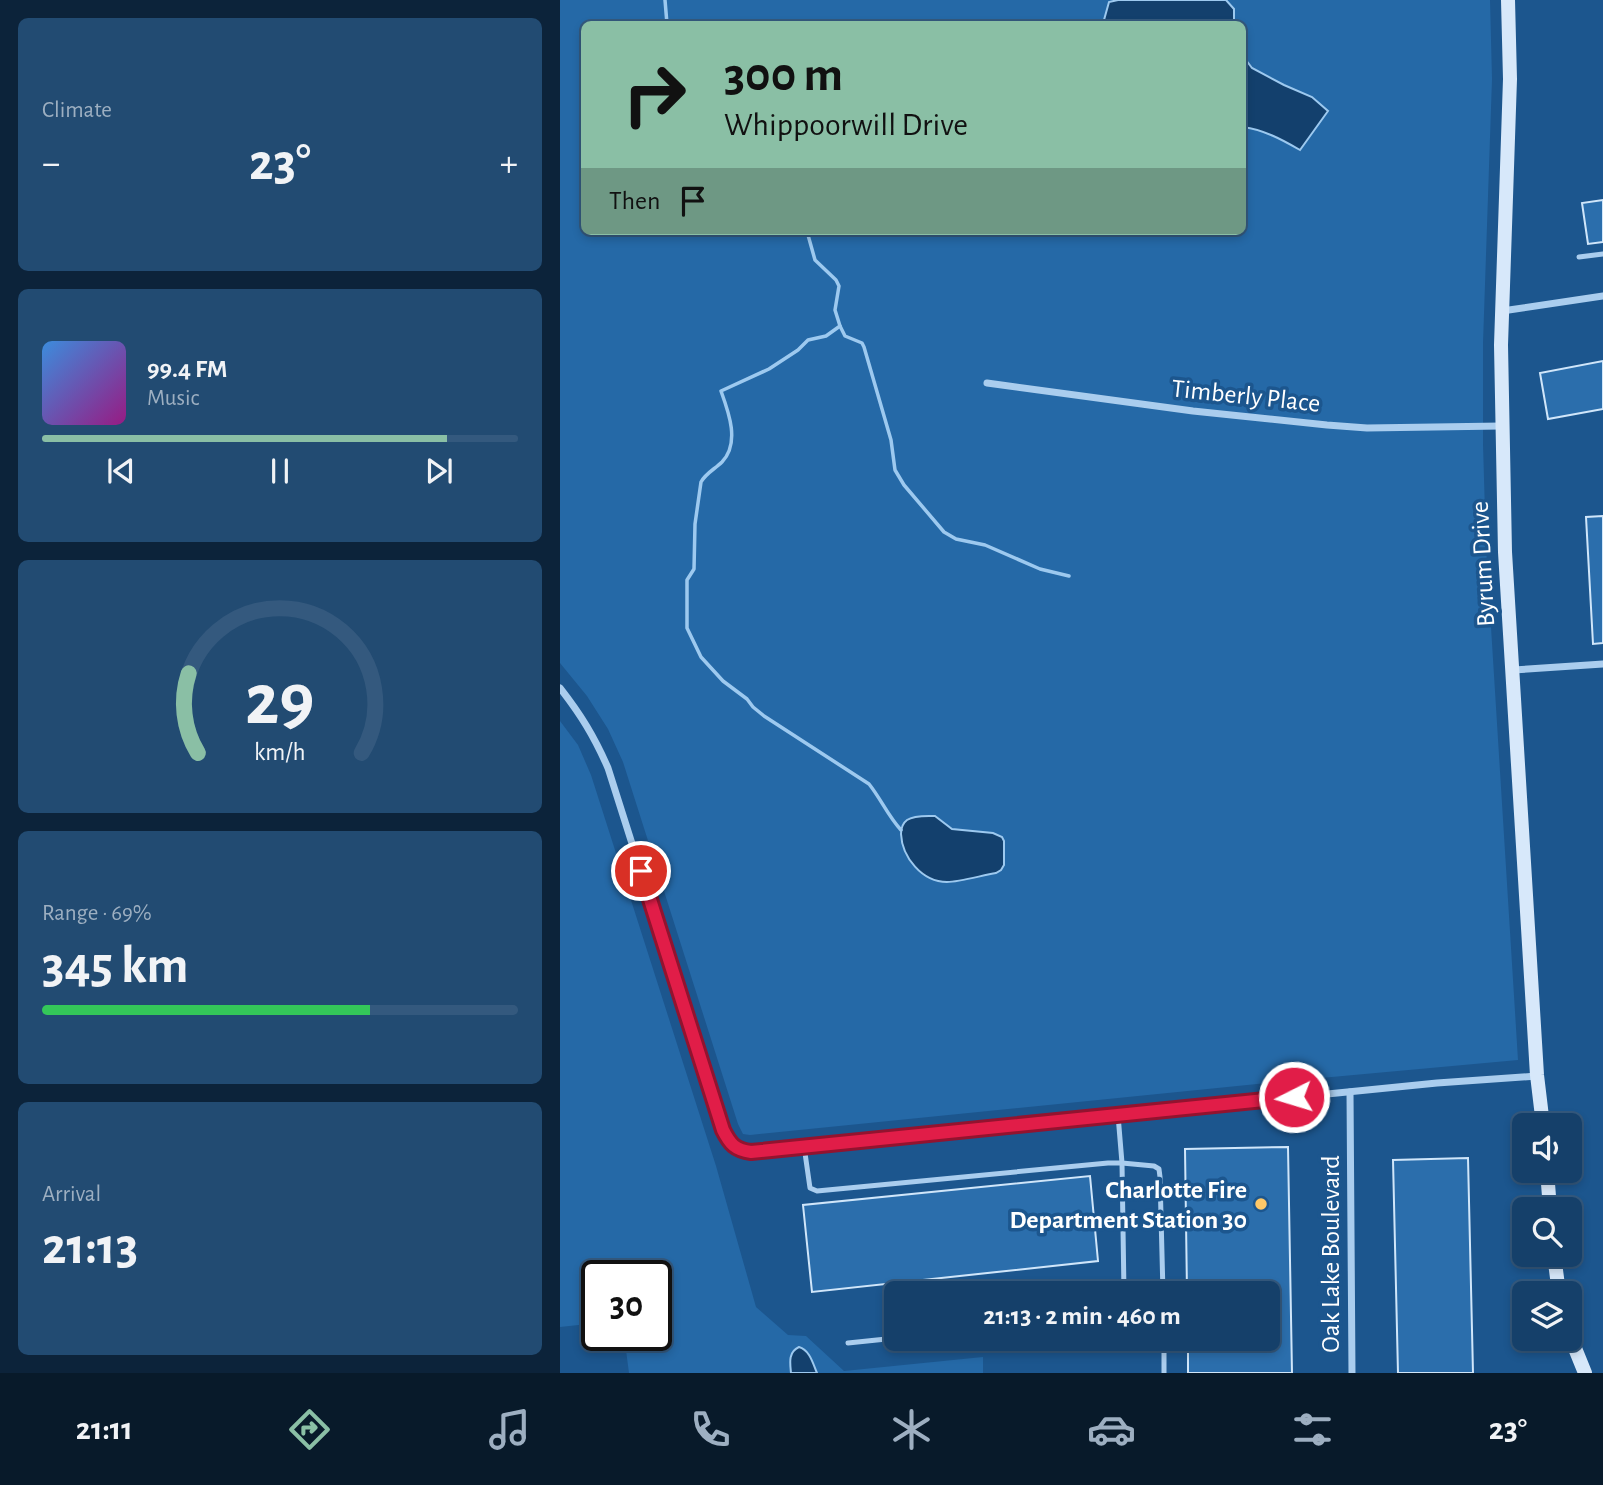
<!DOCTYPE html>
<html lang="en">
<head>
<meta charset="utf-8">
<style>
	body { margin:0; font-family:"Alegreya Sans",sans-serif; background:#224b72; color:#f1f3f6; height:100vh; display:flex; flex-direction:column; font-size:26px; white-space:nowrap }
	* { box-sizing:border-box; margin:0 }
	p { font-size:23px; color:#9dafc1 }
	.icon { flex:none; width:38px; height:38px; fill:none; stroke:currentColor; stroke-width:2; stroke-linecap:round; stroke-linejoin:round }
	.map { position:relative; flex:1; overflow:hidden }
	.details { display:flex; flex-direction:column; gap:18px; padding:18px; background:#0c233a; width:560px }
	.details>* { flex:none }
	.banner { position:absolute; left:21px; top:21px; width:665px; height:214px; border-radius:10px; box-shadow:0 4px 10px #0003,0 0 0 2px #34597e; background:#8abfa5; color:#111; overflow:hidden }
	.fabs { position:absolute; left:952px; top:1113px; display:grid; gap:14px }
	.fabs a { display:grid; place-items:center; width:70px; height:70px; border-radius:10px; background:#15406a; box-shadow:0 4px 10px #0003,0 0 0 2px #34597e; font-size:35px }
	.speed { position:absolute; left:21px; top:1260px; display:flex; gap:14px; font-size:35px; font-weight:700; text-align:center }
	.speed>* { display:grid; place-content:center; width:91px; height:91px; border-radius:50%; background:#15406a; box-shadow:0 4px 10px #0003,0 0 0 2px #34597e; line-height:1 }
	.speed .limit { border:4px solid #111; border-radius:10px; background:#fff; color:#111 }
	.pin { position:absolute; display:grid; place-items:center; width:60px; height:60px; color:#fff; margin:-30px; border:4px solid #fff; border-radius:50%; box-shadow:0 2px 7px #0007 }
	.me { position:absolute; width:77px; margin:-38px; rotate:265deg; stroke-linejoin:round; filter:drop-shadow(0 0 5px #0008) }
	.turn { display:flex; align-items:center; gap:24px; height:147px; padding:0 28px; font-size:32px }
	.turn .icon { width:91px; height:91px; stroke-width:2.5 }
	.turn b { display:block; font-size:49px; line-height:60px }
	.then { display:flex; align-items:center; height:66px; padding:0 28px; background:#0003; gap:14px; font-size:26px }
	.big { font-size:52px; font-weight:700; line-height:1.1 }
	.details .card { flex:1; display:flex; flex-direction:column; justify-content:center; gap:10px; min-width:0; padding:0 24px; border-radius:10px; background:#224b72 }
	.details .dial { align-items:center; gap:0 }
	.dial svg { height:182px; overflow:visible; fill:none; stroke:#34597e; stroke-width:7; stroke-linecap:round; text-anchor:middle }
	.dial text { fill:#f1f3f6; stroke:none }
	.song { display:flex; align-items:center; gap:21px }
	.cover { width:84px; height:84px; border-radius:10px; background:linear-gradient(135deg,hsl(210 70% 55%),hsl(310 70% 35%)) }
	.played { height:7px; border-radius:4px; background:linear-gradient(90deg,#8abfa5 85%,#34597e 85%) }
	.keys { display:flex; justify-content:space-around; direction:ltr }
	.heat { display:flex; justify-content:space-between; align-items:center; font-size:38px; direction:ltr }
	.charge { height:10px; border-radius:5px; background:linear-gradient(90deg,#34c759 69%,#34597e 0) }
	.trip { position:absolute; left:324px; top:1281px; width:396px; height:70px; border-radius:10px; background:#15406a; box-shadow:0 4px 10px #0003,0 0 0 2px #34597e; font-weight:700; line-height:70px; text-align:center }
	.menu { display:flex; height:112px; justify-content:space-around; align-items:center; background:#081a2a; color:#9dafc1 }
	.menu .icon { width:49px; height:49px }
	.menu .active { color:#8abfa5 }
	.menu b { font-size:32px; color:#f1f3f6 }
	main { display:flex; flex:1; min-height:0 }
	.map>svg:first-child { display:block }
	.green { fill:#2569a7; fill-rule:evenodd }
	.water { fill:#13406d; stroke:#9dc9ef; stroke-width:2 }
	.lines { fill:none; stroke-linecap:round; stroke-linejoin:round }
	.stream { stroke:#9dc9ef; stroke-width:3.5 }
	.building { fill:#2b6eac; stroke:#d0e6fa; stroke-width:2 }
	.lane { stroke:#aacdee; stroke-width:5 }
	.street { stroke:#aacdee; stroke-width:7 }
	.secondary { stroke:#d7e8fa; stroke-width:14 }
	.route-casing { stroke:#92132f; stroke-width:18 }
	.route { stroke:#e11d48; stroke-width:12 }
	.poi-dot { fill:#fec868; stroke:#1c568e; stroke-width:2.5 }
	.labels { text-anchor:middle; stroke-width:7; stroke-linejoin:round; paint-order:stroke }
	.street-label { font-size:26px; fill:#fff; stroke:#1c568e }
	.poi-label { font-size:26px; font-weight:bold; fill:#fff; stroke:#1c568e; text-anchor:end }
</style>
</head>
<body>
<main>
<section class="details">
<div class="card"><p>Climate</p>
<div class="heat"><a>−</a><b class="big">23°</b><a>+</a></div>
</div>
<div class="card">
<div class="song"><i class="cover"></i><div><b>99.4 FM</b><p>Music</p></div></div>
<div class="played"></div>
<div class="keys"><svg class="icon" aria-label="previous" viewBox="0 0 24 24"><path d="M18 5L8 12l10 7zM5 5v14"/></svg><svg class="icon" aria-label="pause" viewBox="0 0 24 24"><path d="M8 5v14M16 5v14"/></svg><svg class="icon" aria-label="next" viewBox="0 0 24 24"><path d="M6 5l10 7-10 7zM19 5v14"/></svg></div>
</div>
<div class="card dial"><svg viewBox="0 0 100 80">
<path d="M14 69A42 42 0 1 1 86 69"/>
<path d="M14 69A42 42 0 0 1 10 34" stroke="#8abfa5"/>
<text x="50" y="56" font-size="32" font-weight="700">29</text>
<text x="50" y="72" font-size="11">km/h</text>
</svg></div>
<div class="card"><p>Range · 69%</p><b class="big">345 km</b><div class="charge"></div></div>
<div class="card"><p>Arrival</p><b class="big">21:13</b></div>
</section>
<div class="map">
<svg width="1043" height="1373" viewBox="0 0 1043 1373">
	<rect width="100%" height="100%" fill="#1c568e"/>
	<g class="green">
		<path d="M0,0h930l2,79 -9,264v101l3,103 32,513 -241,22 -527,53 -7,-1 -5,-10 -115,-362 -15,-33 -21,-33 -27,-33zM24,24h658v207h-658z"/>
		<polygon points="0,721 18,745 31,775 156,1166 196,1307 228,1335 246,1336 284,1371 423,1357 423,1373 69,1373 64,1335 96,1335 96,1276 37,1276 37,1323 0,1327"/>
	</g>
	<g class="water">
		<polygon points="558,0 666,0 674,9 674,24 548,24 544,20 549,2"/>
		<path d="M683,56l9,12 32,17 28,12 16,14 -28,39c-19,-11 -36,-20 -57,-23z"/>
		<path d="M375,816l17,13 41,4 9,4 2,4v24l-3,5 -5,3c-13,2 -36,9 -49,9 -25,0 -45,-25 -46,-48 0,-5 2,-11 6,-14 7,-5 20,-4 28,-4z"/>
		<path d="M239,1347c11,3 14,17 18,26h-26c-1,-10 -3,-21 8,-26z"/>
	</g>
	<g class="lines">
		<g class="stream">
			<polyline points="105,0 107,24"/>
			<polyline points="243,231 248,235 255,260 276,280 279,286 275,310 280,326 285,336 302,343 304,347 331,440 335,470 344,485 384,532 396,539 425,545 480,569 509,576"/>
			<path d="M280,326l-14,10 -18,4 -10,10 -29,19 -48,22c8,22 19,52 1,71 -7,7 -16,11 -21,20l-6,42 -1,45 -7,11v48l14,29 22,24 24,18 6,8 11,9 105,68c12,15 19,32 32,46"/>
		</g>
	</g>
	<g class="building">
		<polygon points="1043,200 1043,242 1028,244 1022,203"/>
		<polygon points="1043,361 1043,409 988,419 980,373"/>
		<polygon points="1043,516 1043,643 1033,644 1026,517"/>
		<polygon points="728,1147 732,1373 628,1373 628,1339 707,1339 707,1293 627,1293 625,1149"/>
		<polygon points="908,1158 913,1373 838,1373 833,1160"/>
		<polygon points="530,1176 538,1261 252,1292 243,1205"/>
	</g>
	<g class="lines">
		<g class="lane">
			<polyline points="1019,257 1043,254"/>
			<polyline points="558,1115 562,1163 594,1166 599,1169 600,1177 603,1293"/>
			<polyline points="244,1146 250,1188 257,1191 548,1163 562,1163 564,1293"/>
			<polyline points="604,1339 604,1373"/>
			<polyline points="288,1343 336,1338"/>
		</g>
		<g class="street">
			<polyline points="942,311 1043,296"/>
			<polyline points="427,383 633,411 767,425 807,428 941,426"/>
			<polyline points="953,670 1043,664"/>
			<path d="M0,688c21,27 34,48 48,80l115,362c7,14 12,20 28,22l516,-52 170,-17 100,-7"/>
			<polyline points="790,1092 792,1373"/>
		</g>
		<g class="secondary">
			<polyline points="948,0 950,79 941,345 945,552 977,1075 983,1125"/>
			<polyline points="987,1171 990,1209"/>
			<polyline points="994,1255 999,1293"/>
			<polyline points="1010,1336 1025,1373"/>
		</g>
	</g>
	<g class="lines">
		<defs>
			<path id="route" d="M81,871l82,259c7,14 12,20 28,22l543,-55"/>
		</defs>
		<use href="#route" class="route-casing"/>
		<use href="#route" class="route"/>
	</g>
	<circle class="poi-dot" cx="701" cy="1204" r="7"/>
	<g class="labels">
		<g class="street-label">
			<text transform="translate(686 395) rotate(6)" y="9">Timberly Place</text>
			<text transform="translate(922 564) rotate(-93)" y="9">Byrum Drive</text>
			<text transform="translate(770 1254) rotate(-90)" y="9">Oak Lake Boulevard</text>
		</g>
		<g class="poi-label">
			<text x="687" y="1198">Charlotte Fire<tspan x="687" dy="30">Department Station 30</tspan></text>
		</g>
	</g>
</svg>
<div class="fabs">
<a><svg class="icon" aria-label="sound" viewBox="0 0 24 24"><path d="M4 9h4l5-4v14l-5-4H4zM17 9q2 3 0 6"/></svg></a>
<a><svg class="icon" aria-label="search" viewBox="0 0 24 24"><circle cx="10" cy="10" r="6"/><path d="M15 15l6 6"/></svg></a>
<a><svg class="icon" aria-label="layers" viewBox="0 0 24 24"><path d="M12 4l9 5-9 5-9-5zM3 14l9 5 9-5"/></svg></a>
</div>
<div class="speed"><div class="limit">30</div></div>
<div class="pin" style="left:81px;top:871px;background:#d93025"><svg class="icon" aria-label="arrive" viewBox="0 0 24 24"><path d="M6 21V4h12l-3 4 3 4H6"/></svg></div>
<svg class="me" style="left:734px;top:1097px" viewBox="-20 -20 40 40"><circle r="17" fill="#e11d48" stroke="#fff" stroke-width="3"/><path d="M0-11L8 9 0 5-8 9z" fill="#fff"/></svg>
<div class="trip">21:13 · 2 min · 460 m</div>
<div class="banner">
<div class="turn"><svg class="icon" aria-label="right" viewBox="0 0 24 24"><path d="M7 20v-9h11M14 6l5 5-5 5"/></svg><div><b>300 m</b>Whippoorwill Drive</div></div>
<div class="then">Then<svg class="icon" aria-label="arrive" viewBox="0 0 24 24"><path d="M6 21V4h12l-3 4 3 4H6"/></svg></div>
</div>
</div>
</main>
<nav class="menu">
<b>21:11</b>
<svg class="icon active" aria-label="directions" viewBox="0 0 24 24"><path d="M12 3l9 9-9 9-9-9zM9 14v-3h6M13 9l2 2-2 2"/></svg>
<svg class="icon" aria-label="music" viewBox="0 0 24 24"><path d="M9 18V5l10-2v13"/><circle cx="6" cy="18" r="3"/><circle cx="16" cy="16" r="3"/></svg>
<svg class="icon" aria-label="phone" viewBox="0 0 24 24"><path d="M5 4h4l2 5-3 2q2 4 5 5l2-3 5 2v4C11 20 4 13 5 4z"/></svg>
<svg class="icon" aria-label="climate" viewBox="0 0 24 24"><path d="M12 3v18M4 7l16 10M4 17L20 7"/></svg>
<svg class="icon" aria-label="car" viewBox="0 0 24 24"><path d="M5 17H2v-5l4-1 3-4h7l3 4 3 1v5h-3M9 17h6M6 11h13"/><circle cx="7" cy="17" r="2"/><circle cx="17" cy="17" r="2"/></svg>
<svg class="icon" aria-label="filters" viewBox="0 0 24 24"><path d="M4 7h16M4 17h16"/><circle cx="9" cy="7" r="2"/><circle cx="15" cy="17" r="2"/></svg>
<b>23°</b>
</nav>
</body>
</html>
